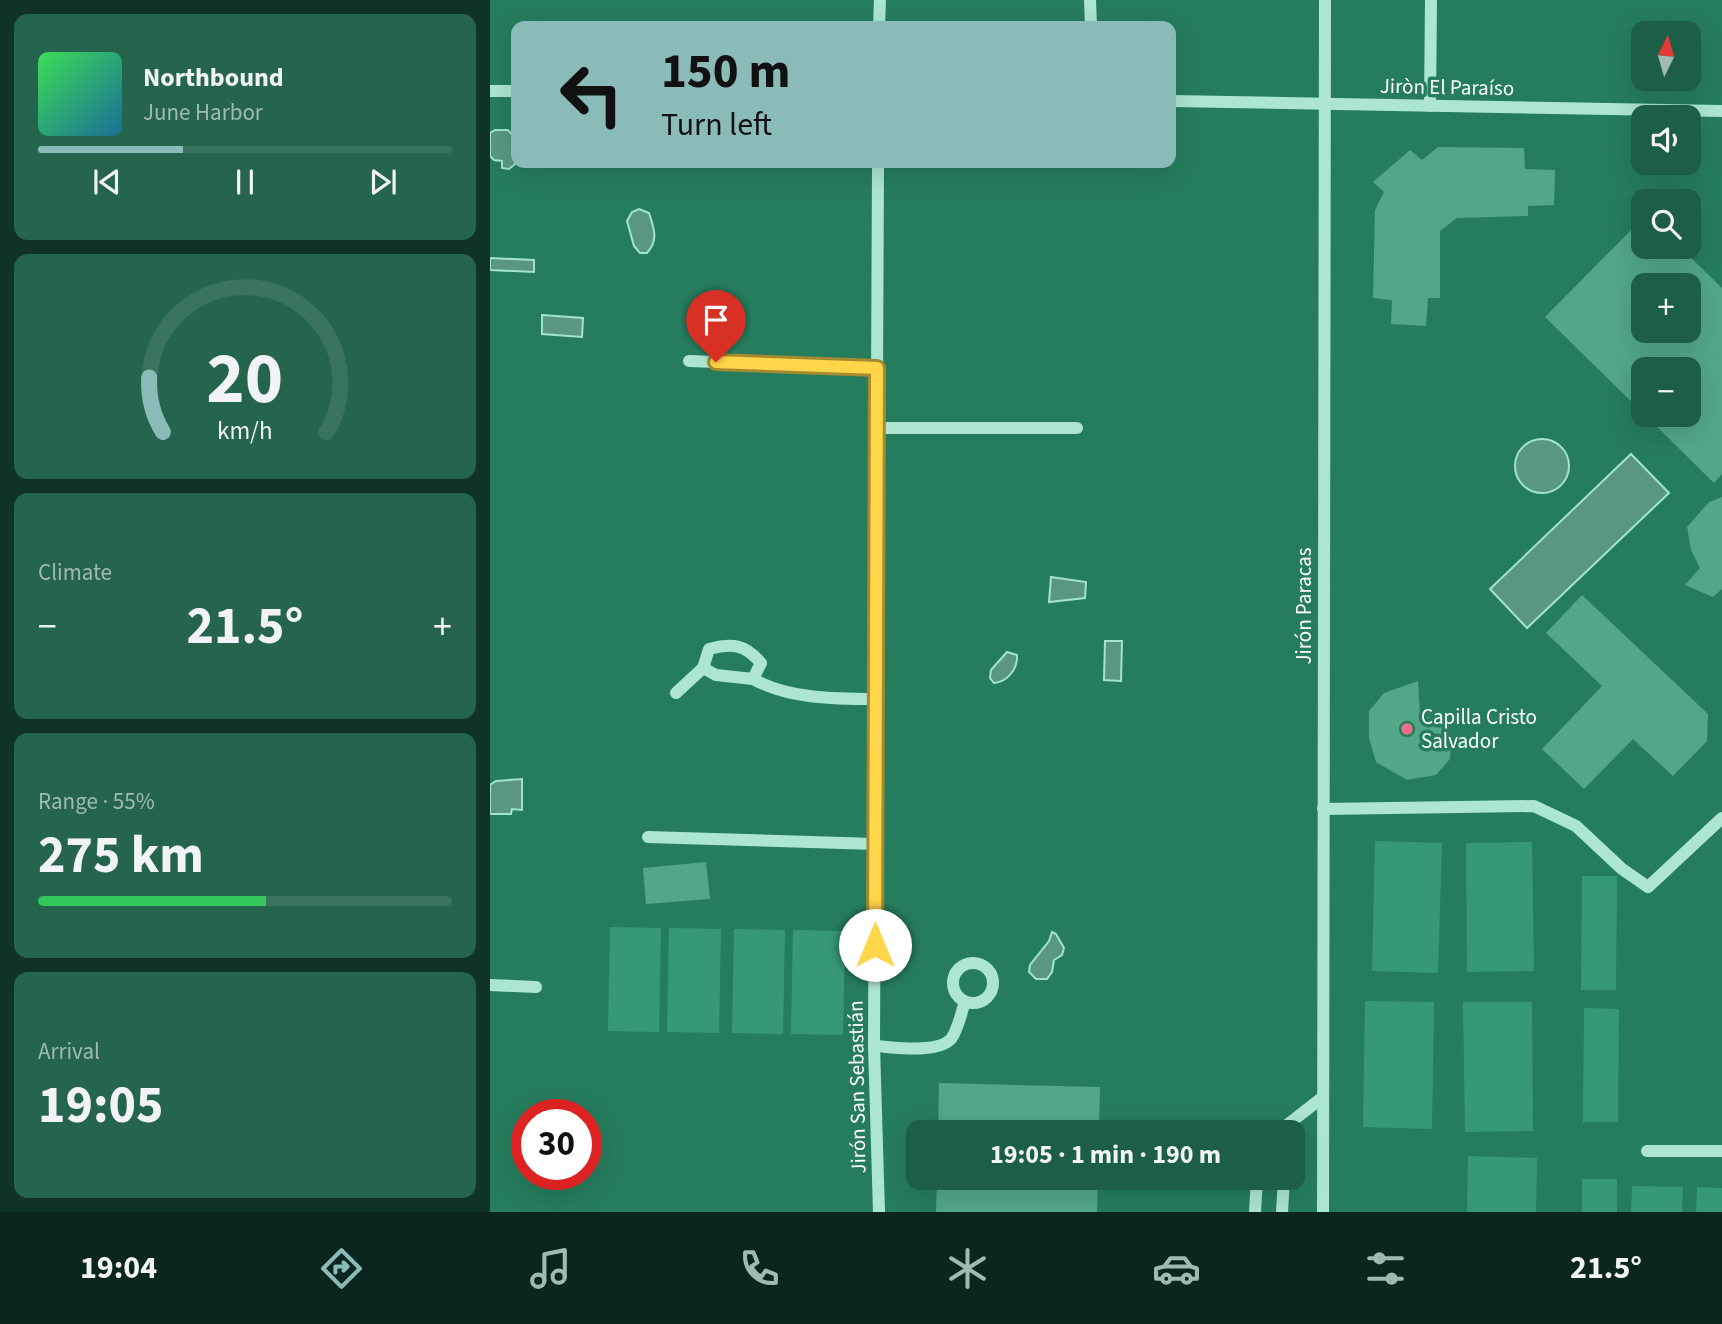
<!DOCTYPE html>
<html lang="en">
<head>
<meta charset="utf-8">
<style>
	body { margin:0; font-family:"Source Sans 3",sans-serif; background:#25644d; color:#f1f3f6; height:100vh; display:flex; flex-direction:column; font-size:26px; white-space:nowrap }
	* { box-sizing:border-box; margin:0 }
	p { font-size:23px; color:#a0bab3 }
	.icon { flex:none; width:38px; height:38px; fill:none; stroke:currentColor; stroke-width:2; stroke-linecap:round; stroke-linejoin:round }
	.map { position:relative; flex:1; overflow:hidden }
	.panel { display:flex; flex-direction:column; gap:14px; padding:14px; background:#0f3426; width:490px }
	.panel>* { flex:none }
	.top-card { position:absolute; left:21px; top:21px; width:665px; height:147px; border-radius:14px; box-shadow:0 7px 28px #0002; background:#8bbbb9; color:#111; overflow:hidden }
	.needle { width:46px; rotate:5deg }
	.buttons { position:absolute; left:1141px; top:21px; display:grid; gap:14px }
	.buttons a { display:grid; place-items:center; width:70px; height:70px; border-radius:14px; background:#1c5e46; box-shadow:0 7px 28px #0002; font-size:35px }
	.speed { position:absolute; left:21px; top:1099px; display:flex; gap:14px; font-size:35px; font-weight:700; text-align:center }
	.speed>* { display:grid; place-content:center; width:91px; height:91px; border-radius:50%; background:#1c5e46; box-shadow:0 7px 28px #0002; line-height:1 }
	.speed .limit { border:10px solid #d22; background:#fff; color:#111 }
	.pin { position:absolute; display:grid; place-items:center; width:60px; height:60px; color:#fff; margin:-72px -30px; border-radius:50% 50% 50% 0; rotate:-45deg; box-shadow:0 0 7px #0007 }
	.pin .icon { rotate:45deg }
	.me { position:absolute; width:77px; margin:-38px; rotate:0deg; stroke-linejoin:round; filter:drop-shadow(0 0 5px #0008) }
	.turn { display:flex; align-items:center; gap:24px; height:147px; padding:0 35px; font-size:32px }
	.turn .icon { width:91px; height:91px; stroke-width:2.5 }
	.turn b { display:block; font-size:49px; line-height:60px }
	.big { font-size:52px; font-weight:700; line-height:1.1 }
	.panel .widget { flex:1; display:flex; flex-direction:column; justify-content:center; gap:10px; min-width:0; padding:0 24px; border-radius:14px; background:#25644d }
	.panel .dial { align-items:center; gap:0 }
	.dial svg { height:182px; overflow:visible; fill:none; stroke:#3a735f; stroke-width:7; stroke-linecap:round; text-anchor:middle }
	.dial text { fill:#f1f3f6; stroke:none }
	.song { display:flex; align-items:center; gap:21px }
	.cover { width:84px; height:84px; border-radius:10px; background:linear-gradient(135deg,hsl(130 70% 55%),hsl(200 70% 35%)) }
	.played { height:7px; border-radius:4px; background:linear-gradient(90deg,#8bbbb9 35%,#3a735f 35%) }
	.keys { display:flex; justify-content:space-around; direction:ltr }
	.heat { display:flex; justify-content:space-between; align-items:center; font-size:38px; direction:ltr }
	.charge { height:10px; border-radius:5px; background:linear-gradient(90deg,#34c759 55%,#3a735f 0) }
	.trip { position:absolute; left:416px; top:1120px; width:399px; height:70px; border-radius:14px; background:#1c5e46; box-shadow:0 7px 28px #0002; font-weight:700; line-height:70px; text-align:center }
	.menu { display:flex; height:112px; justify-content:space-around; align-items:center; background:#0b261c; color:#a0bab3 }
	.menu .icon { width:49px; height:49px }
	.menu .on { color:#8bbbb9 }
	.menu b { font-size:32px; color:#f1f3f6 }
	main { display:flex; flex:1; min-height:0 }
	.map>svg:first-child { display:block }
	.green { fill:#379875 }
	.water { fill:#599780; stroke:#a0e5cb; stroke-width:2 }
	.building { fill:#53a789; fill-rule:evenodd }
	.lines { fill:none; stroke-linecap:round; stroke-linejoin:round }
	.minor { stroke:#ace5d0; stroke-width:12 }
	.route-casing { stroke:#a68a30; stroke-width:18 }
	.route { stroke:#ffd54a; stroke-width:12 }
	.poi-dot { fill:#ed718b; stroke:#267d5e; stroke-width:2.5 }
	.labels { text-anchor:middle; stroke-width:7; stroke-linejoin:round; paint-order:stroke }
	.street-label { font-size:21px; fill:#fff; stroke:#267d5e }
	.poi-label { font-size:21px; fill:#fff; stroke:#267d5e; text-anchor:start }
</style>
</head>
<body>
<main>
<section class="panel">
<div class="widget">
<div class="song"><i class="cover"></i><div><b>Northbound</b><p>June Harbor</p></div></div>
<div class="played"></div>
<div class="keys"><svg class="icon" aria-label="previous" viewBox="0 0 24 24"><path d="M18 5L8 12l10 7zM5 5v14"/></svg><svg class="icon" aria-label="pause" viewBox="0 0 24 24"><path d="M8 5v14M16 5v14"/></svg><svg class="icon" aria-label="next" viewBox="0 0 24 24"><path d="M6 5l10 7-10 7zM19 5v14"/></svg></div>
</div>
<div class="widget dial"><svg viewBox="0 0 100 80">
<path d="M14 69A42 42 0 1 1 86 69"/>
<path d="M14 69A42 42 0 0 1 8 45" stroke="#8bbbb9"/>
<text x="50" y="56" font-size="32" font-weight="700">20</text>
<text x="50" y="72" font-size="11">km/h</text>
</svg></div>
<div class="widget"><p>Climate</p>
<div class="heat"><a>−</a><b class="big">21.5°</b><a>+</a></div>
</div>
<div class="widget"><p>Range · 55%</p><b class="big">275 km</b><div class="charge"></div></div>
<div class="widget"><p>Arrival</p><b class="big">19:05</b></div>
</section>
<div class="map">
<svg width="1232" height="1212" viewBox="0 0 1232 1212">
	<rect width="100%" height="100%" fill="#267d5e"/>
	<g class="green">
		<polygon points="885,841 952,843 948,973 882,971"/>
		<polygon points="1042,842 1044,971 977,972 976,843"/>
		<polygon points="1092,876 1127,876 1126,990 1091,990"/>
		<polygon points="120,927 171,928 169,1032 118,1031"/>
		<polygon points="179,928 231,929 229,1033 177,1032"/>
		<polygon points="244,929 295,930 293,1034 242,1033"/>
		<polygon points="303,930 355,931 353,1035 301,1034"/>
		<polygon points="875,1001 944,1002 942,1129 873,1127"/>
		<polygon points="973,1002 1042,1002 1043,1131 975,1132"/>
		<polygon points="1094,1008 1129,1009 1128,1122 1093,1122"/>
		<polygon points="978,1156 1047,1158 1046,1212 977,1212"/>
		<rect x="1092" y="1179" width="35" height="33"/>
		<polygon points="1142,1186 1193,1187 1192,1212 1141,1212"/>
		<polygon points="1207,1187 1232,1188 1232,1212 1206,1212"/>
	</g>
	<g class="water">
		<polygon points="5,130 18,130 26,139 25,164 19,169 12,168 12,161 4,160 0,156 0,133"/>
		<path d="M149,209l10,4c5,15 10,27 -2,40h-7l-6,-7 -7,-25 5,-9z"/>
		<polygon points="0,258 44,260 44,272 0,270"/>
		<polygon points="52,315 93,318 92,337 52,334"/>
		<circle cx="1052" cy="466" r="27"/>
		<polygon points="1141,454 1179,493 1037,628 1000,589"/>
		<polygon points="561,577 596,582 595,598 559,602"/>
		<polygon points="615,641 632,641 631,681 614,680"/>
		<path d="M517,652l10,3c1,13 -9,27 -23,28l-4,-5 1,-8z"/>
		<polygon points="32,779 32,810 22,809 21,814 0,814 0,785 6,781"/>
		<polygon points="562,932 566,934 574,948 572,955 564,960 562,972 557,979 546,979 539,972 540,965 559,941"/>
	</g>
	<g class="building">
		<polygon points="948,147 1034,148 1035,169 1065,170 1064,205 1038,206 1038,216 967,218 950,231 950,298 938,298 936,326 901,324 902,300 883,298 885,210 894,192 883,182 920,150 932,160"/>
		<path d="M1153,218v29h37l42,41v186l-8,9 -69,-68h44v-46h-46v44l-98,-96zM1153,285h46v46h-46z"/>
		<polygon points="1232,497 1232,589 1223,597 1195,585 1210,568 1201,550 1197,527 1219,502"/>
		<polygon points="1092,595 1218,714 1217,741 1183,776 1143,739 1094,789 1052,749 1112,686 1056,633"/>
		<polygon points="928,681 930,714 949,721 961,738 960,759 946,775 917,780 886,762 879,738 879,711 894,693"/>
		<polygon points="216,862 220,899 156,904 153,868"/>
		<polygon points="449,1083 610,1087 609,1132 448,1132"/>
		<polygon points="447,1178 608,1178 607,1212 446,1212"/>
	</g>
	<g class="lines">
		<g class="minor">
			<polyline points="600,0 601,26"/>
			<polyline points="389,26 390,0"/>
			<polyline points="0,91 26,91"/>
			<polyline points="681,101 1232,111"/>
			<polyline points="940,106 941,0"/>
			<polyline points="388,163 384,1046 389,1212"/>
			<polyline points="199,361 388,368"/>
			<polyline points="387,428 587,428"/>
			<path d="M263,679c36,20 82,20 123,20"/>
			<path d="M186,693l27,-25 6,-19c23,-6 36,-5 52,14l-8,16 -37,-4 -13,-7"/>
			<polyline points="833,809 1044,806 1086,826 1132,869 1158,887 1232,818"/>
			<polyline points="158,837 385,844"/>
			<circle cx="483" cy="983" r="20"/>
			<polyline points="0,985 46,987"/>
			<path d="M384,1046c20,1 63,8 77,-7 7,-9 10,-26 14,-37"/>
			<polyline points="797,1132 797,1125 833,1097"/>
			<polyline points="1157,1151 1232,1151"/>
			<polyline points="765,1212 767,1178"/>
			<polyline points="792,1212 794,1178"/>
			<polyline points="833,1212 835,0"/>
		</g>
	</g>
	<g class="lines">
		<defs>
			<polyline id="route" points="226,362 387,368 385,945"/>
		</defs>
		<use href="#route" class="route-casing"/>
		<use href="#route" class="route"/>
	</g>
	<circle class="poi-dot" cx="917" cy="729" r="7"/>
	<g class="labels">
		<g class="street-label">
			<text transform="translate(957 87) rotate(1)" y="7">Jiròn El Paraíso</text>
			<text transform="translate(814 606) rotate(-90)" y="7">Jirón Paracas</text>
			<text transform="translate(367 1087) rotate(-91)" y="7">Jirón San Sebastián</text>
		</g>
		<g class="poi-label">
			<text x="931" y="724">Capilla Cristo<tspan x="931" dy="24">Salvador</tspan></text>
		</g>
	</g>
</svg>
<div class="buttons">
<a><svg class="needle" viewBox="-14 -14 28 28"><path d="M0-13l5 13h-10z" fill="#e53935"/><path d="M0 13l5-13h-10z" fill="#a0bab3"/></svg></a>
<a><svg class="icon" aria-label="sound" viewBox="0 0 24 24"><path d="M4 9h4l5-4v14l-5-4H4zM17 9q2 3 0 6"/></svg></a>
<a><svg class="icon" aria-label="search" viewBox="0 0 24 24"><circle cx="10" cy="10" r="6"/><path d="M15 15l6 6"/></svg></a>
<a>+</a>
<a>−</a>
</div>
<div class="speed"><div class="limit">30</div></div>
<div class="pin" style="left:226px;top:362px;background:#d93025"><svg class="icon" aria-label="arrive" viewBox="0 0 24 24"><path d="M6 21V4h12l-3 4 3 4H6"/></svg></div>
<svg class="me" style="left:385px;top:945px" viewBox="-20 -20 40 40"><circle r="19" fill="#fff"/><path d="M0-13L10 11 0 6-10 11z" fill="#ffd54a"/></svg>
<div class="trip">19:05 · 1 min · 190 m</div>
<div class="top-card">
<div class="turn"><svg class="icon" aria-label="left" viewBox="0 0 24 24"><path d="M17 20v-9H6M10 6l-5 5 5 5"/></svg><div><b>150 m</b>Turn left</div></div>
</div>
</div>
</main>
<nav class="menu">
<b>19:04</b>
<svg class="icon on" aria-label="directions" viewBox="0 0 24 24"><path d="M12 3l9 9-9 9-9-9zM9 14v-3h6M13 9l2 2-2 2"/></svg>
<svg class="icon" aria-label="music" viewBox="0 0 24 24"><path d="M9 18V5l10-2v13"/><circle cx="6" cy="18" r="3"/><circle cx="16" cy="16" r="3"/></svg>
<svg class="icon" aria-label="phone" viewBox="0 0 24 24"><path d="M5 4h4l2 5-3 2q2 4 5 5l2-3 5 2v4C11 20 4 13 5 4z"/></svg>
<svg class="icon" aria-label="climate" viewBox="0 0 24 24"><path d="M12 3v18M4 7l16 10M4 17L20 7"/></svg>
<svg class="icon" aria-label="car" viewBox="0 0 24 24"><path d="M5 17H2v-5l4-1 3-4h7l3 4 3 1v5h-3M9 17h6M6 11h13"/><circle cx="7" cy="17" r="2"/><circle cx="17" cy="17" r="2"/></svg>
<svg class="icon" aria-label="filters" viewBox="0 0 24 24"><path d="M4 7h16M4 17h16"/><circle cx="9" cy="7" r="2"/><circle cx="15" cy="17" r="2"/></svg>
<b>21.5°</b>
</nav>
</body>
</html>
